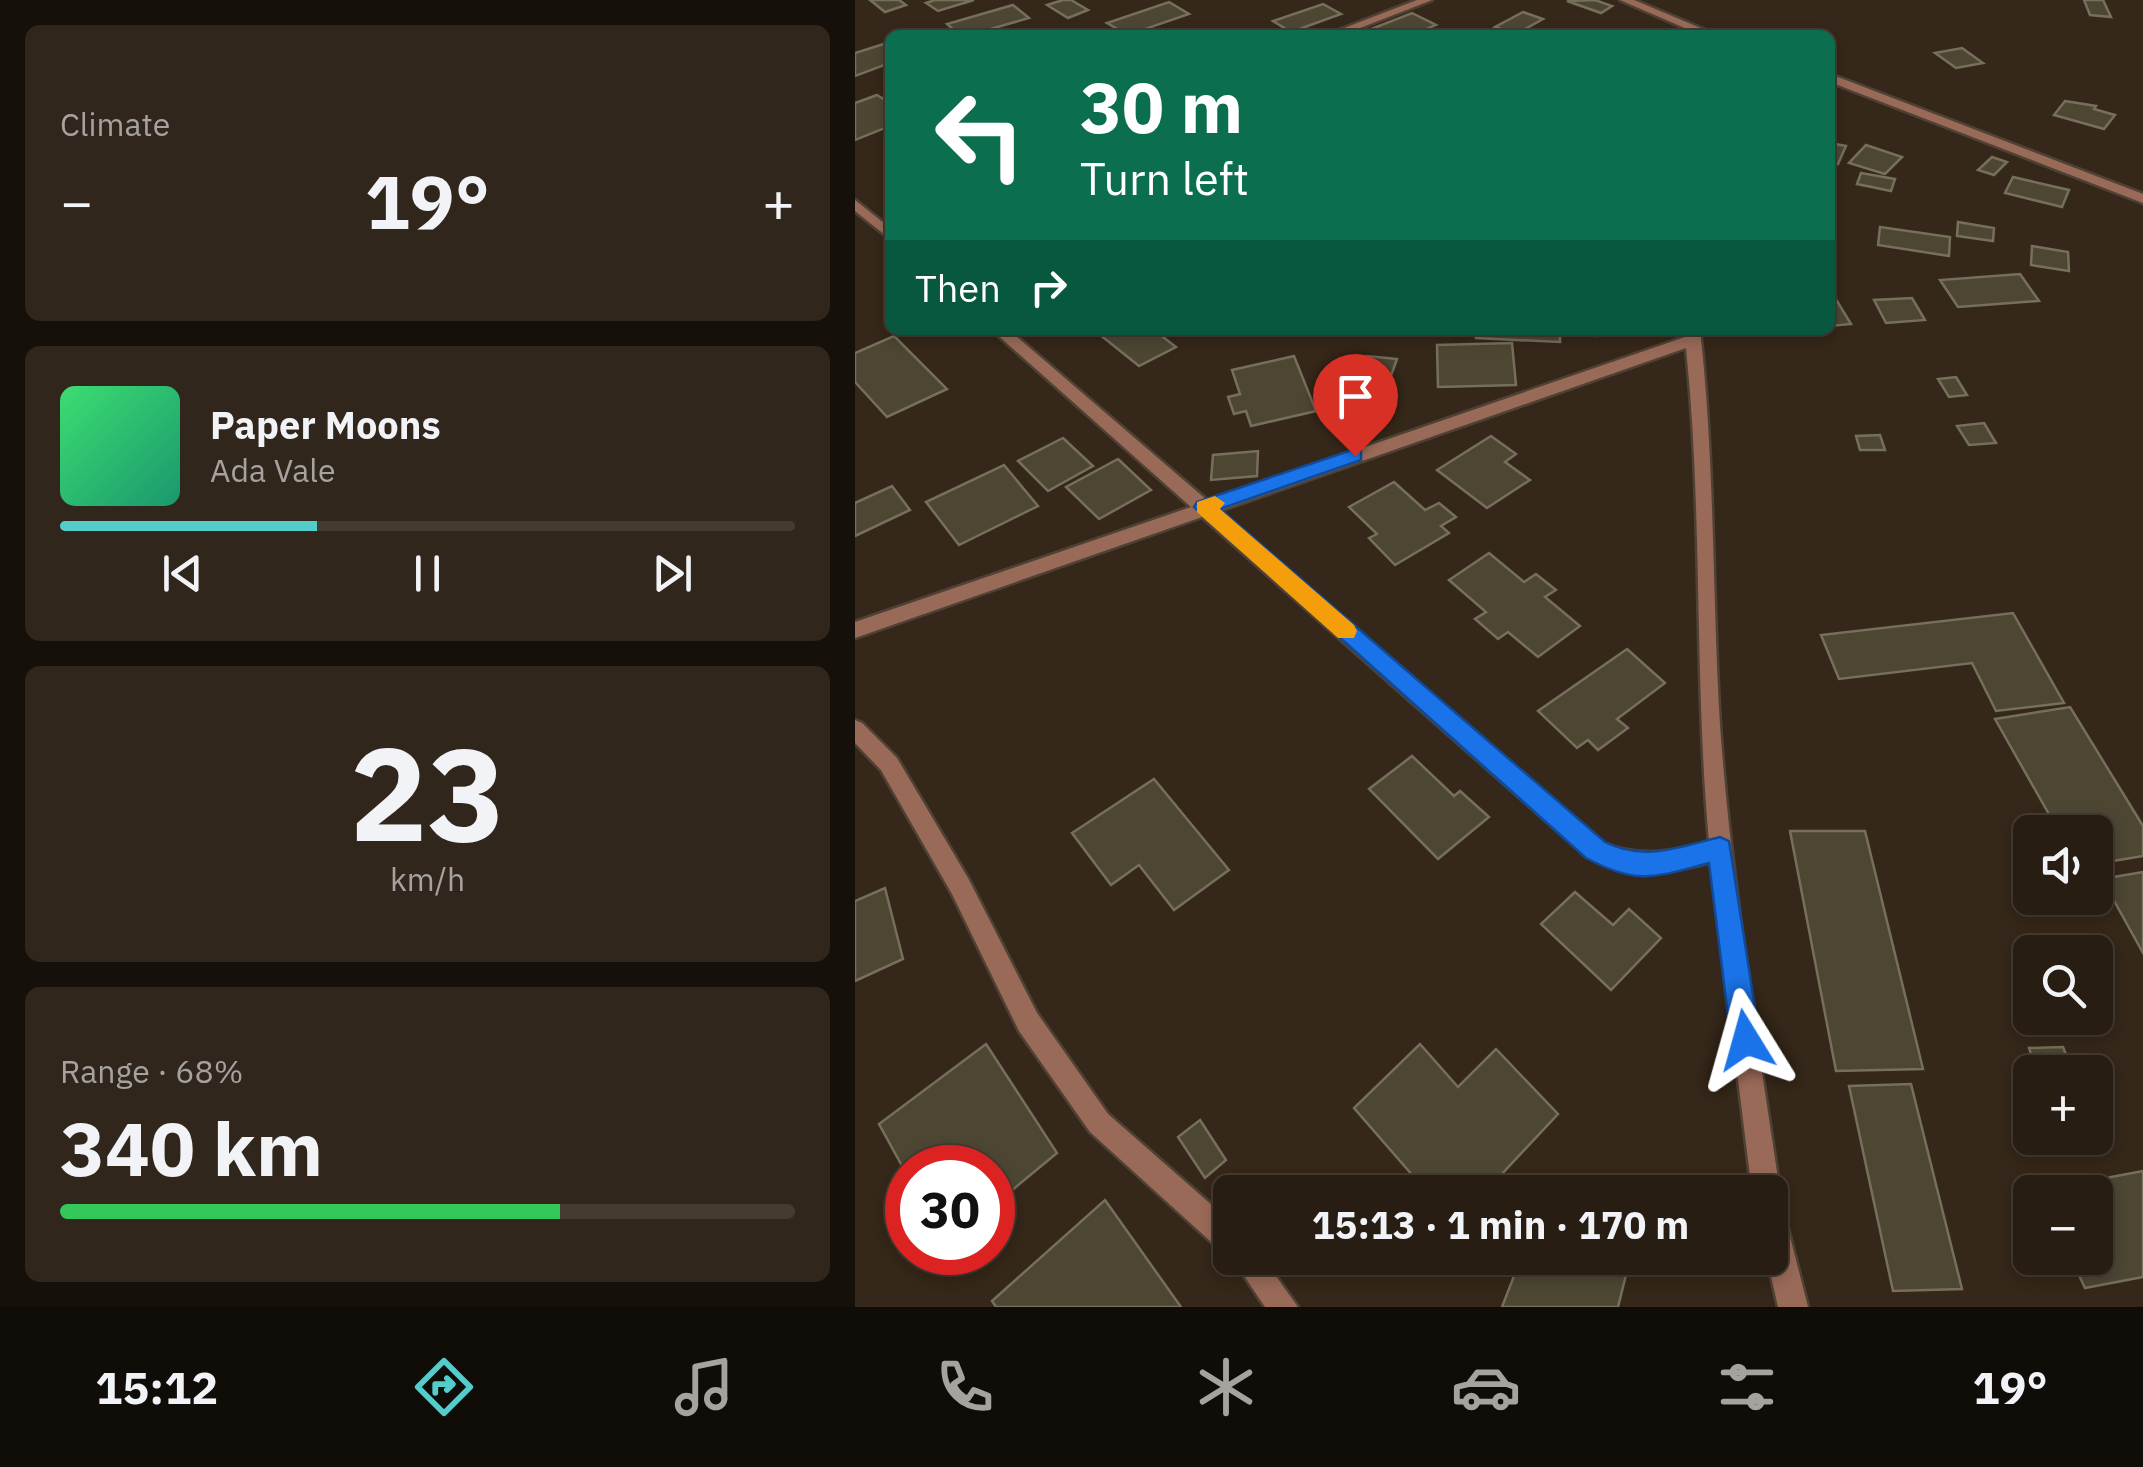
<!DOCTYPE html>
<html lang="en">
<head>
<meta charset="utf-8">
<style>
	body { margin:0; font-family:"IBM Plex Sans",sans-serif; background:#30261c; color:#f1f3f6; height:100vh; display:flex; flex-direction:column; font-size:38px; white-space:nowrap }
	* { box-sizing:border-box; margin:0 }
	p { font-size:32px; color:#a5a2a0 }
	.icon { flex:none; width:55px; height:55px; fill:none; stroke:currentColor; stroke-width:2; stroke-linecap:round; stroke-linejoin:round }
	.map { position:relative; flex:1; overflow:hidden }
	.drawer { display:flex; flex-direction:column; gap:25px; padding:25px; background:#16100a; width:855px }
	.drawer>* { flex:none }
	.top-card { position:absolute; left:30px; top:30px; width:950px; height:305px; border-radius:15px; box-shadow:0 5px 15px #0003,0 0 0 2px #443b33; background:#0b6e4f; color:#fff; overflow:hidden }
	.tools { position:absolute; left:1158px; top:815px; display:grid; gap:20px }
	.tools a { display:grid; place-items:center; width:100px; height:100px; border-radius:15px; background:#281d13; box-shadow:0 5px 15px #0003,0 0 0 2px #443b33; font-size:50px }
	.speed { position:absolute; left:30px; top:1145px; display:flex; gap:20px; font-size:50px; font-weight:700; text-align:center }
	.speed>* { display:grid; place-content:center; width:130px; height:130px; border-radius:50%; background:#281d13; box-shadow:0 5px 15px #0003,0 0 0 2px #443b33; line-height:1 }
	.speed .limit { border:15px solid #d22; background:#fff; color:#111 }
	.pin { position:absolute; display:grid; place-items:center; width:85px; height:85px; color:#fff; margin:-102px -42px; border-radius:50% 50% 50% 0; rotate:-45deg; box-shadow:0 0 10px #0007 }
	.pin .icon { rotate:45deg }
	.me { position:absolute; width:110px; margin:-55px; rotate:352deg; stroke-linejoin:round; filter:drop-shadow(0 0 8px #0008) }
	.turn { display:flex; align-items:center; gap:35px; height:210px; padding:0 30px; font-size:45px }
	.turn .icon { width:130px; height:130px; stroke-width:2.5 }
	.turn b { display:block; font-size:70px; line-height:85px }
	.then { display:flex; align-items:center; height:95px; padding:0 30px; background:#0003; gap:20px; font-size:38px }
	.big { font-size:75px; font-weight:800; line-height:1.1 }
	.drawer .widget { flex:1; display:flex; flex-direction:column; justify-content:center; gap:15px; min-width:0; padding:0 35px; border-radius:15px; background:#30261c }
	.drawer .dial { align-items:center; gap:0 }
	.dial b { font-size:130px; line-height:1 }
	.song { display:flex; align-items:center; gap:30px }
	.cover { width:120px; height:120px; border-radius:15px; background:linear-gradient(135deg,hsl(140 70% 55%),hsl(160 70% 35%)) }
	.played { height:10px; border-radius:5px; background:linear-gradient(90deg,#52cdcc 35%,#443b33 35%) }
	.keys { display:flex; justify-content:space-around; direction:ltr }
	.heat { display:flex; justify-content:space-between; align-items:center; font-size:55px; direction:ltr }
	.charge { height:15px; border-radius:8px; background:linear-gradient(90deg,#34c759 68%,#443b33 0) }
	.trip { position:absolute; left:358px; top:1175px; width:575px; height:100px; border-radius:15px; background:#281d13; box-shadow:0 5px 15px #0003,0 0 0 2px #443b33; font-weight:800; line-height:100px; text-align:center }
	.menu { display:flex; height:160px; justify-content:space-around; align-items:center; background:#100c08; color:#a5a2a0 }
	.menu .icon { width:70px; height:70px }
	.menu .current { color:#52cdcc }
	.menu b { font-size:45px; color:#f1f3f6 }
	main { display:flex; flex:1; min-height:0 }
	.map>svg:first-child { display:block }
	.building { fill:#4c4633; stroke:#766f5b; stroke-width:2.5 }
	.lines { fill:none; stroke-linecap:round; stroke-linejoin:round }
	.street-casing { stroke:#4f4235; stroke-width:5 }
	.street { fill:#9a6a58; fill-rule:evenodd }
	.route { fill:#1a73e8; stroke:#114b97; stroke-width:2.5 }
	.slow { fill:#f59e0b }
</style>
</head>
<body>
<main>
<section class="drawer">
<div class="widget"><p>Climate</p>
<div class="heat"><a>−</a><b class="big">19°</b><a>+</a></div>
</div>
<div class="widget">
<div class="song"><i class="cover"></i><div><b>Paper Moons</b><p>Ada Vale</p></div></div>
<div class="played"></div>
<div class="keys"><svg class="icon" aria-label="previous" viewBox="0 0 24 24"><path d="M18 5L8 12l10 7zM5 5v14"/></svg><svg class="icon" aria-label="pause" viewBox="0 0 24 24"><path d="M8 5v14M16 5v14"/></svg><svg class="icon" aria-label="next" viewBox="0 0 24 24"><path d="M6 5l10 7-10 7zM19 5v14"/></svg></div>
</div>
<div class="widget dial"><b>23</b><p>km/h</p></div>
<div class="widget"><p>Range · 68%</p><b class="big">340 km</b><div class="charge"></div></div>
</section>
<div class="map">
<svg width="1288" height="1307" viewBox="0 0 1288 1307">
	<rect width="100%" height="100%" fill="#352719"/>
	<g class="building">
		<polygon points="15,0 44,0 51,5 30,12"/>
		<polygon points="80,0 119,0 83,11 71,3"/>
		<polygon points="208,0 216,0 233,10 213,18 192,5"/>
		<polygon points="740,0 757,6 746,13 712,1"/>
		<polygon points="1229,0 1248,0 1256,17 1235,15"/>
		<polygon points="314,2 334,14 273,35 252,23"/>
		<polygon points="468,4 486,14 436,32 418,21"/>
		<polygon points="158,5 174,18 115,35 105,35 92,24"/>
		<polygon points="668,12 688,19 661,34 640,27"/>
		<polygon points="557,13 581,25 557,35 501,35"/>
		<polygon points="35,42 35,63 0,76 0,53"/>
		<polygon points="1107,48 1128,63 1101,68 1080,53"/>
		<polygon points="22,95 35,103 35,126 0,140 0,103"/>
		<polygon points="1210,101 1241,106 1239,109 1260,115 1249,129 1199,115"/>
		<polygon points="975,143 991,146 983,164 975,162"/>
		<polygon points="1011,145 1047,157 1030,174 994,163"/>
		<polygon points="1137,157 1152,162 1139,175 1123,170"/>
		<polygon points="1006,173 1040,179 1036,191 1002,184"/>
		<polygon points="1158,177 1214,190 1207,207 1150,193"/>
		<polygon points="1103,222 1139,228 1138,241 1102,236"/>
		<polygon points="1025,227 1095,237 1094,256 1023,245"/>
		<polygon points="1177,246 1213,252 1214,271 1176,265"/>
		<polygon points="1165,274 1184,301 1103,307 1085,280"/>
		<polygon points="975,291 976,291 996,324 975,326"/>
		<polygon points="1057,298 1070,320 1031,323 1019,300"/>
		<polygon points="239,330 299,330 321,347 284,366"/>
		<polygon points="622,330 705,330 705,342 621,338"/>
		<polygon points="740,330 816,330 817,333 741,336"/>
		<polygon points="39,336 92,389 32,417 0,382 0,353"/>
		<polygon points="657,343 661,385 583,387 582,345"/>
		<polygon points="439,356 461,411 396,426 391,411 379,414 373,397 385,394 377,370"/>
		<polygon points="512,356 542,359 523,412 492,408"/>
		<polygon points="1101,377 1112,395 1094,397 1083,379"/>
		<polygon points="1129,423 1141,443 1114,445 1102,426"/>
		<polygon points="1025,435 1030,450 1005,450 1001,436"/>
		<polygon points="636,436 661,454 650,462 675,480 632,508 582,470"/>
		<polygon points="208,438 238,466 193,491 163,461"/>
		<polygon points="403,451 402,476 356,480 358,455"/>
		<polygon points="263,459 296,490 244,519 211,487"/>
		<polygon points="149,465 183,506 104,545 71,502"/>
		<polygon points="539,482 570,510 584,503 601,517 586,526 594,533 540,565 514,538 522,534 494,507"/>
		<polygon points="37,486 55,510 0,536 0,503"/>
		<polygon points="634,553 669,582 681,574 701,590 690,597 725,626 683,657 653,632 643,639 620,619 631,612 594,580"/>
		<polygon points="1158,613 1209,703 1141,711 1117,663 984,679 966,635"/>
		<polygon points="772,649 810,683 762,719 773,728 743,750 733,740 722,748 683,711"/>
		<polygon points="1215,707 1288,826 1288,856 1240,864 1240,832 1204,832 1140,719"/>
		<polygon points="557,756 599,796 605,791 634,817 583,859 514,789"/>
		<polygon points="299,779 374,870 319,910 284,865 256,885 217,833"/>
		<polygon points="935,831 1010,831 1068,1069 981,1071"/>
		<polygon points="1288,872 1288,953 1247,879"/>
		<polygon points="30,888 48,959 0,981 0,901"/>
		<polygon points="720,892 758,925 774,909 806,938 756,990 686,924"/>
		<polygon points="131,1044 202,1153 138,1206 138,1168 52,1168 52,1175 24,1124"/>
		<polygon points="565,1044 603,1087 641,1049 703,1114 630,1192 572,1192 499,1108"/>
		<polygon points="1208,1047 1218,1072 1182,1072 1174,1048"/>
		<polygon points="1056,1084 1107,1289 1038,1291 994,1086"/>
		<polygon points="345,1120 371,1160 350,1178 323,1137"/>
		<polygon points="1288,1171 1288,1277 1230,1288 1216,1258 1240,1258 1240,1192 1187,1190"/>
		<polygon points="250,1200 326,1307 141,1307 137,1301"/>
		<polygon points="666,1258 733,1258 771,1275 763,1307 647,1307"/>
	</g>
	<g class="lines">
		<defs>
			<g id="street">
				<polygon points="562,0 577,0 487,35 471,35"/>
				<polygon points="765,0 779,0 862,35 846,35"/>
				<polygon points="975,74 1288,194 1288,203 975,82"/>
				<polygon points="0,200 35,228 35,239 0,211"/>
				<path d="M137,330h17l199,171 477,-164 -1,-7h16c15,131 12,263 20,395 11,156 37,312 60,467l-4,9 8,12 24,94h-30l-11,-49h3v-66h-18l-41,-330c-49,13 -77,16 -124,-5l-385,-340 -347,121v-16l336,-115zM831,348c17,164 8,329 23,494 -37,10 -70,16 -106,1l-384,-332z"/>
				<polygon points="0,720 7,723 42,758 113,878 182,1013 253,1114 375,1221 375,1254 365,1250 235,1132 164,1031 97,894 26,770 0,743"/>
				<polygon points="377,1258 408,1258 443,1307 410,1307"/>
			</g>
		</defs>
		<use href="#street" class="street-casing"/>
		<use href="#street" class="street"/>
	</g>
	<path class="route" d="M500,449l6,2v9l-141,49 385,333c39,20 74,5 115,-5l9,4 31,199 -4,10 -10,4 -11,-4 -4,-10 -22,-177c-54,14 -71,23 -123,-5l-392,-351 3,-5z"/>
	<polygon class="slow" points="360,496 370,503 365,509 499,625 502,631 499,638 483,638 342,512 342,502"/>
</svg>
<div class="tools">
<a><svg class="icon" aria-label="sound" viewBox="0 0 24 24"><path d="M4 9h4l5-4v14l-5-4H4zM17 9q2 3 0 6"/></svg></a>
<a><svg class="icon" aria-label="search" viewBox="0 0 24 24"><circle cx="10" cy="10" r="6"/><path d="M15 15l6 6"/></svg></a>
<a>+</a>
<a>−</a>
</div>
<div class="speed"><div class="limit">30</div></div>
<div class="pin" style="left:500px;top:456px;background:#d93025"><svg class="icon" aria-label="arrive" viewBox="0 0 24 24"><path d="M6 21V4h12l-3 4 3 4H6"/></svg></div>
<svg class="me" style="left:891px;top:1040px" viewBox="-20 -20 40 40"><path d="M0-17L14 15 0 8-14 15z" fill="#1a73e8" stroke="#fff" stroke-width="4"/></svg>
<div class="trip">15:13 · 1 min · 170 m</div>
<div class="top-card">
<div class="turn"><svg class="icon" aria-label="left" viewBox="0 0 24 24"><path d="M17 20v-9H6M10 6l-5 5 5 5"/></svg><div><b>30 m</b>Turn left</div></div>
<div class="then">Then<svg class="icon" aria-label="right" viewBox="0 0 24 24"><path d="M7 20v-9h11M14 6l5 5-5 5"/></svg></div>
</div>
</div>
</main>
<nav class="menu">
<b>15:12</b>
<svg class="icon current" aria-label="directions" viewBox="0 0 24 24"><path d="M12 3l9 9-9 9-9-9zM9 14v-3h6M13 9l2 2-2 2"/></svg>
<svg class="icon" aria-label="music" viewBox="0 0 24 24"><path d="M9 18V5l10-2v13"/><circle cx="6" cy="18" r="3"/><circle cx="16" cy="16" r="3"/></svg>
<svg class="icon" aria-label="phone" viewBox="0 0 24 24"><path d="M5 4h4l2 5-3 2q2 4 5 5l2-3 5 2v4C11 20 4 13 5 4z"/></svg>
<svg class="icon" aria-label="climate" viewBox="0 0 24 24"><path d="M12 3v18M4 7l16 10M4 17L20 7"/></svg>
<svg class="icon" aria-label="car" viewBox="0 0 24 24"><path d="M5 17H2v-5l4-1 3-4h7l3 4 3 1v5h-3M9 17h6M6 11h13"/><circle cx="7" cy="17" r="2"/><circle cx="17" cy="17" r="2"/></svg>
<svg class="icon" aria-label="filters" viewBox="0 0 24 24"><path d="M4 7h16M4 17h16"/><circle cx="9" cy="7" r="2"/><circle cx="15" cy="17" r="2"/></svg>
<b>19°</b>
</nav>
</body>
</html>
